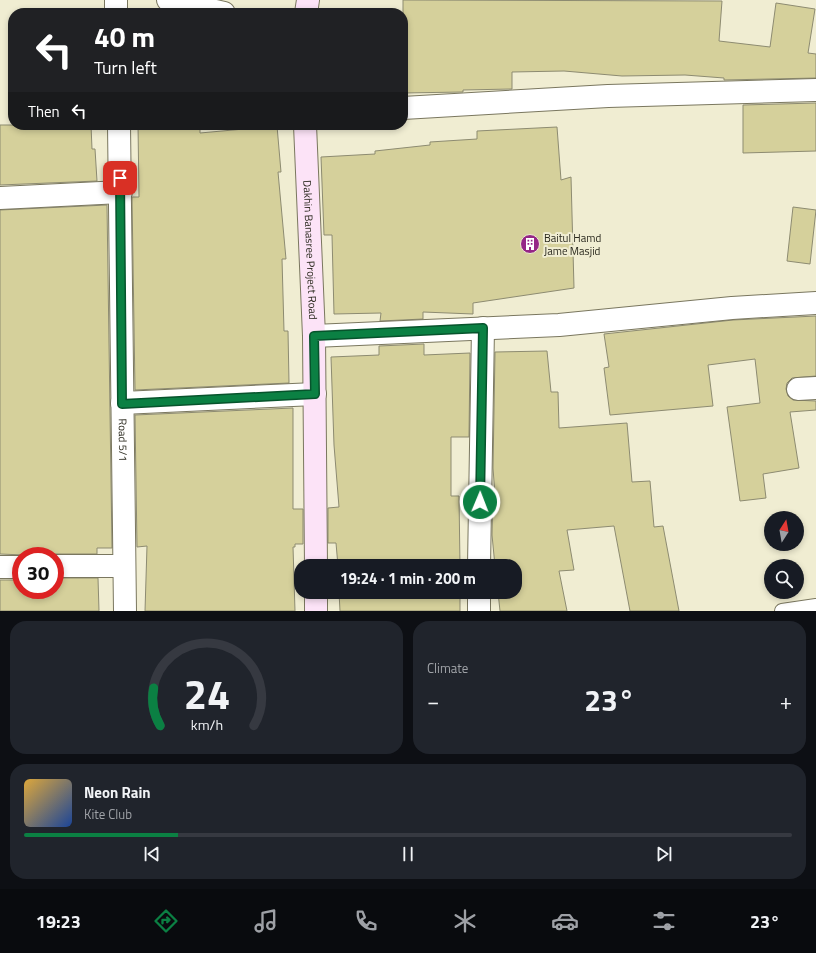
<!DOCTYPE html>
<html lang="en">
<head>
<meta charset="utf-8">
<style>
	body { margin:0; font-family:"Titillium Web",sans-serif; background:#20242c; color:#f1f3f6; height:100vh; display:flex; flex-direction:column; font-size:15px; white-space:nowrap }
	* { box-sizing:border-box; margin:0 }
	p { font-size:13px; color:#9ea1a6 }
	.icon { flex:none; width:22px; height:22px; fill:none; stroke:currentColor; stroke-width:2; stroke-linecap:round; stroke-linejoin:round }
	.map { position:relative; height:611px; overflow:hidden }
	.sheet { display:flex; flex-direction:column; gap:10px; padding:10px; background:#0d0f14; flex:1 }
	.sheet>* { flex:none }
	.banner { position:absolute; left:8px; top:8px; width:400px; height:122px; border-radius:16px; box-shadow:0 2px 6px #0003; background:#202124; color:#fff; overflow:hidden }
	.needle { width:26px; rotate:11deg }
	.fabs { position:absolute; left:764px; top:511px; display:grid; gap:8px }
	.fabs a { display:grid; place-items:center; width:40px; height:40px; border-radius:50%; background:#171b24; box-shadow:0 2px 6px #0003; font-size:20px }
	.speed { position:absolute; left:12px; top:547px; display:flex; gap:8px; font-size:20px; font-weight:700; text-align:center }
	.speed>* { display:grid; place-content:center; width:52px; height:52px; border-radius:50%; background:#171b24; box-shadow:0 2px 6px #0003; line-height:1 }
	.speed .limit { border:6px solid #d22; background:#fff; color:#111 }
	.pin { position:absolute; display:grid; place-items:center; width:34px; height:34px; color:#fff; margin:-17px; border-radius:8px; box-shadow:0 2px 6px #0006 }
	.me { position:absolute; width:44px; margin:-22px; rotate:1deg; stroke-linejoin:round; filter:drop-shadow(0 0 3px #0008) }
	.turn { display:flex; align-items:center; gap:14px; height:84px; padding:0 20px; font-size:18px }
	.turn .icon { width:52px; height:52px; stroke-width:2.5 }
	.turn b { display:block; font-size:28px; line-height:34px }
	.then { display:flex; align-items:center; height:38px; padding:0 20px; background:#0003; gap:8px; font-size:15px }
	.big { font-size:30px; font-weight:700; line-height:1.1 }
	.sheet .widget { flex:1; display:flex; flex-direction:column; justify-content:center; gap:6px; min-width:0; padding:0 14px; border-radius:16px; background:#20242c }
	.sheet .dial { align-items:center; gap:0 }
	.dial svg { height:104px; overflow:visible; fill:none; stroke:#363941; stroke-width:7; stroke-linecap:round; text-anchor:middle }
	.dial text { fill:#f1f3f6; stroke:none }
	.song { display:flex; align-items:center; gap:12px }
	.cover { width:48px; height:48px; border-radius:6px; background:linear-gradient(135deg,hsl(40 70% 55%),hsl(220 70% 35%)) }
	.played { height:4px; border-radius:2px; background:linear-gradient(90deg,#0b8043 20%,#363941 20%) }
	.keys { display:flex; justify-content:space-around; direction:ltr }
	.heat { display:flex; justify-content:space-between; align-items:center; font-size:22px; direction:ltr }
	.sheet .tiles { flex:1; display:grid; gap:10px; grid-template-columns:1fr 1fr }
	.widget:last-child { grid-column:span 2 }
	.trip { position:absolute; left:294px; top:559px; width:228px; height:40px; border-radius:16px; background:#171b24; box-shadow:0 2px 6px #0003; font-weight:700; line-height:40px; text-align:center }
	.tabs { display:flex; height:64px; justify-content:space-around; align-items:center; background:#090b0e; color:#9ea1a6 }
	.tabs .icon { width:28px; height:28px }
	.tabs .selected { color:#0b8043 }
	.tabs b { font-size:18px; color:#f1f3f6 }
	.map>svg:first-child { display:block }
	.building { fill:#d5d09b; stroke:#8d8b71 }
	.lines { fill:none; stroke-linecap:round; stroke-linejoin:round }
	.lane-casing { stroke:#7a775f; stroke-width:16 }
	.street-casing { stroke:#7a775f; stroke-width:24 }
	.secondary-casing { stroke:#7a775f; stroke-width:24 }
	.lane { stroke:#fff; stroke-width:14 }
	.street { stroke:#fff; stroke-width:22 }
	.secondary { stroke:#fce3f7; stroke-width:22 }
	.route-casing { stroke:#07532c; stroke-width:10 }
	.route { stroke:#0b8043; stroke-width:7 }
	.labels { text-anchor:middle; stroke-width:4; stroke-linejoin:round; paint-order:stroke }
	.poi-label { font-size:11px; fill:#2a291e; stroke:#f0edd2; text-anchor:start }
	.street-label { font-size:11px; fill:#2a291e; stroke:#f0edd2 }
</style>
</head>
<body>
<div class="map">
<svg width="816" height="611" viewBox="0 0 816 611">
	<rect width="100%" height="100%" fill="#f0edd2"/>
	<g class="building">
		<polygon points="403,0 722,1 719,41 770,47 776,3 815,9 808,53 816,54 816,78 724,80 724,78 685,75 622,76 564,71 512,72 512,89 463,90 463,92 403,93"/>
		<polygon points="816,103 816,151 743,153 743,105"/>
		<polygon points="0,125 91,125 92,149 95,149 97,181 0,185"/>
		<polygon points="138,125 200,125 200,133 277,126 281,172 278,172 286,259 282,259 284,331 288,331 289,383 135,390 132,197 139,197"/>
		<polygon points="557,127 561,180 571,177 574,288 473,303 473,314 423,312 423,319 380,321 381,313 334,314 332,235 324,235 321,157 375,154 375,151 430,145 430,142 477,139 477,131"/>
		<polygon points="107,205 112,548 97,548 97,554 55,554 48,556 0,554 0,210"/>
		<polygon points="793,207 816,210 810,264 787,261"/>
		<polygon points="816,316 816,376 792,378 787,383 786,389 788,396 793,400 816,401 816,410 790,412 799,468 763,474 766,498 740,501 727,407 760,403 755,359 708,365 713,406 610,415 604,368 609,367 604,334 733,320"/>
		<polygon points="424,344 424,355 470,353 469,437 451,437 451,496 459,496 460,566 338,566 336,543 328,543 328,508 339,507 334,445 331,357 379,355 379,346"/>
		<polygon points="547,351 551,392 558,392 559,428 627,423 632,482 650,481 654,527 663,526 679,611 630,611 614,526 567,530 574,570 559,571 567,611 500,611 498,592 515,592 515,566 495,566 492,535 493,495 495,495 493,468 495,352"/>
		<polygon points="293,408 293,509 303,509 303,544 295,544 295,547 293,547 295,611 145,611 147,546 137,547 135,415"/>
		<polygon points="55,578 98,578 99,611 0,611 0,580 21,580 21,590 55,590"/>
		<polygon points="339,592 460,592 460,611 340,611"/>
	</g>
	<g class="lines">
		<defs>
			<polyline id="lane" points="782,611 816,606"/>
			<g id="street">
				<polyline points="116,0 116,13"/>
				<polyline points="168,0 224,13"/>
				<polyline points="403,108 608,96 816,90"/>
				<path id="s1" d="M119,125l6,486"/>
				<polyline points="0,198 121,192"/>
				<polyline points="314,336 559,325 732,308 816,303"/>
				<polyline points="798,389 816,388"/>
				<polyline points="122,403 315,394"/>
				<polyline points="55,566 123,566"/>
				<polyline points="479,566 483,328"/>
				<polyline points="0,567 21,567"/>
				<polyline points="479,611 479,592"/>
			</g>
			<g id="secondary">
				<polyline points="306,13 308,0"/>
				<path id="s2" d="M305,125l9,211 2,230"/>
				<polyline points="316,592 316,611"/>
			</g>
		</defs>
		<use href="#lane" class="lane-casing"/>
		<use href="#street" class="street-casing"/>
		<use href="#secondary" class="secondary-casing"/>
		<use href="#lane" class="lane"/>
		<use href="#street" class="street"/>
		<use href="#secondary" class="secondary"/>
	</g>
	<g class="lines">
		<defs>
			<polyline id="route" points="120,178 122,404 315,394 314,336 483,328 480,502"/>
		</defs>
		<use href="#route" class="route-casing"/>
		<use href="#route" class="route"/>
	</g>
	<defs>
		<symbol id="building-disc" viewBox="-11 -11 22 22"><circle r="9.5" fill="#952686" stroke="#f0edd2"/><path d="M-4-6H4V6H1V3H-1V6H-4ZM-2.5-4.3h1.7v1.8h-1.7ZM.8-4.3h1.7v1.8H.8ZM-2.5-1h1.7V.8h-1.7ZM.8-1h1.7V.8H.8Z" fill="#fff"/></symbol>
	</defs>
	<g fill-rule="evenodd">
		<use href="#building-disc" x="519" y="233" width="22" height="22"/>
	</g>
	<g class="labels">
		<g class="poi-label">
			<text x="544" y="242">Baitul Hamd<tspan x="544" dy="13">Jame Masjid</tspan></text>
		</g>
		<g class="street-label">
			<text dy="4" stroke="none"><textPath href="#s2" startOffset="125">Dakhin Banasree Project Road</textPath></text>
			<text dy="4" stroke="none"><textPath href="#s1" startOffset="315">Road 5/1</textPath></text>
		</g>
	</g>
</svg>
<div class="fabs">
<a><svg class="needle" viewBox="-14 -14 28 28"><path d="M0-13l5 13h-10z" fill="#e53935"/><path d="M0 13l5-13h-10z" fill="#9ea1a6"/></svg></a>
<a><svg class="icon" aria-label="search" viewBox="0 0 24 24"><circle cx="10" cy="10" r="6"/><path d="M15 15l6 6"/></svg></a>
</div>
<div class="speed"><div class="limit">30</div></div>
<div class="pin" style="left:120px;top:178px;background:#d93025"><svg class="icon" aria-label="arrive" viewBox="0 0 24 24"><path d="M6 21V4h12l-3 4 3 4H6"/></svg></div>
<svg class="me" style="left:480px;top:502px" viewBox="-20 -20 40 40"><circle r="17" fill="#0b8043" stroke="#fff" stroke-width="3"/><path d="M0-11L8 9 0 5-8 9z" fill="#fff"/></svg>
<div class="trip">19:24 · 1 min · 200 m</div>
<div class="banner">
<div class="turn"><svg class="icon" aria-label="left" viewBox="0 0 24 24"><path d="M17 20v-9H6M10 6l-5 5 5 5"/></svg><div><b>40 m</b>Turn left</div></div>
<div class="then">Then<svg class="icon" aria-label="left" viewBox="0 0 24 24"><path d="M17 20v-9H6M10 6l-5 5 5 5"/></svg></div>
</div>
</div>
<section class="sheet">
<div class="tiles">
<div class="widget dial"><svg viewBox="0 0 100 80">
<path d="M14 69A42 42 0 1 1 86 69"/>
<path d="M14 69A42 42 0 0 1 9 40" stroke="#0b8043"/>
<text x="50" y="56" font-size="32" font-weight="700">24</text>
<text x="50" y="72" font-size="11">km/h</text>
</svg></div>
<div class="widget"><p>Climate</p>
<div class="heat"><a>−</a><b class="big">23°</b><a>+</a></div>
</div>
<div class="widget">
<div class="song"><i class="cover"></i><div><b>Neon Rain</b><p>Kite Club</p></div></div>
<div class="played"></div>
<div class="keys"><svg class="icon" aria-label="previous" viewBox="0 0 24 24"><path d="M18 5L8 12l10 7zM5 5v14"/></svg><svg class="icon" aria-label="pause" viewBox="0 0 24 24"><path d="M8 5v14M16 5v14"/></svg><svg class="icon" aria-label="next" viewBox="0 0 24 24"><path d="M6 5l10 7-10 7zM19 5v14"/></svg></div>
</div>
</div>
</section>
<nav class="tabs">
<b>19:23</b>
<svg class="icon selected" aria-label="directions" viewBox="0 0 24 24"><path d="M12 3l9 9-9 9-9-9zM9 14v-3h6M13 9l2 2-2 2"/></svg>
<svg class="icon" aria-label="music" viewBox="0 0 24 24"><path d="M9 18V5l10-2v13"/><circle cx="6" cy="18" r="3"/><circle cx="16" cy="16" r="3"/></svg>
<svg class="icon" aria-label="phone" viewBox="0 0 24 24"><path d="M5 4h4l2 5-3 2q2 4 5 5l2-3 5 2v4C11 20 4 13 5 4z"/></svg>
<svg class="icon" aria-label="climate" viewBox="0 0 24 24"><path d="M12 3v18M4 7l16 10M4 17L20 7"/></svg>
<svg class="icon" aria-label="car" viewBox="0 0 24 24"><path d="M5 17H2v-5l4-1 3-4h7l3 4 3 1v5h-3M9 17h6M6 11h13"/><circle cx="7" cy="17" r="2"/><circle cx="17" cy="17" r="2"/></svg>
<svg class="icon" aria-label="filters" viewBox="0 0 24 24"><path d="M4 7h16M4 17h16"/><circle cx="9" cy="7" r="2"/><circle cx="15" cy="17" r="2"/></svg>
<b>23°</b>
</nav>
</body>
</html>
